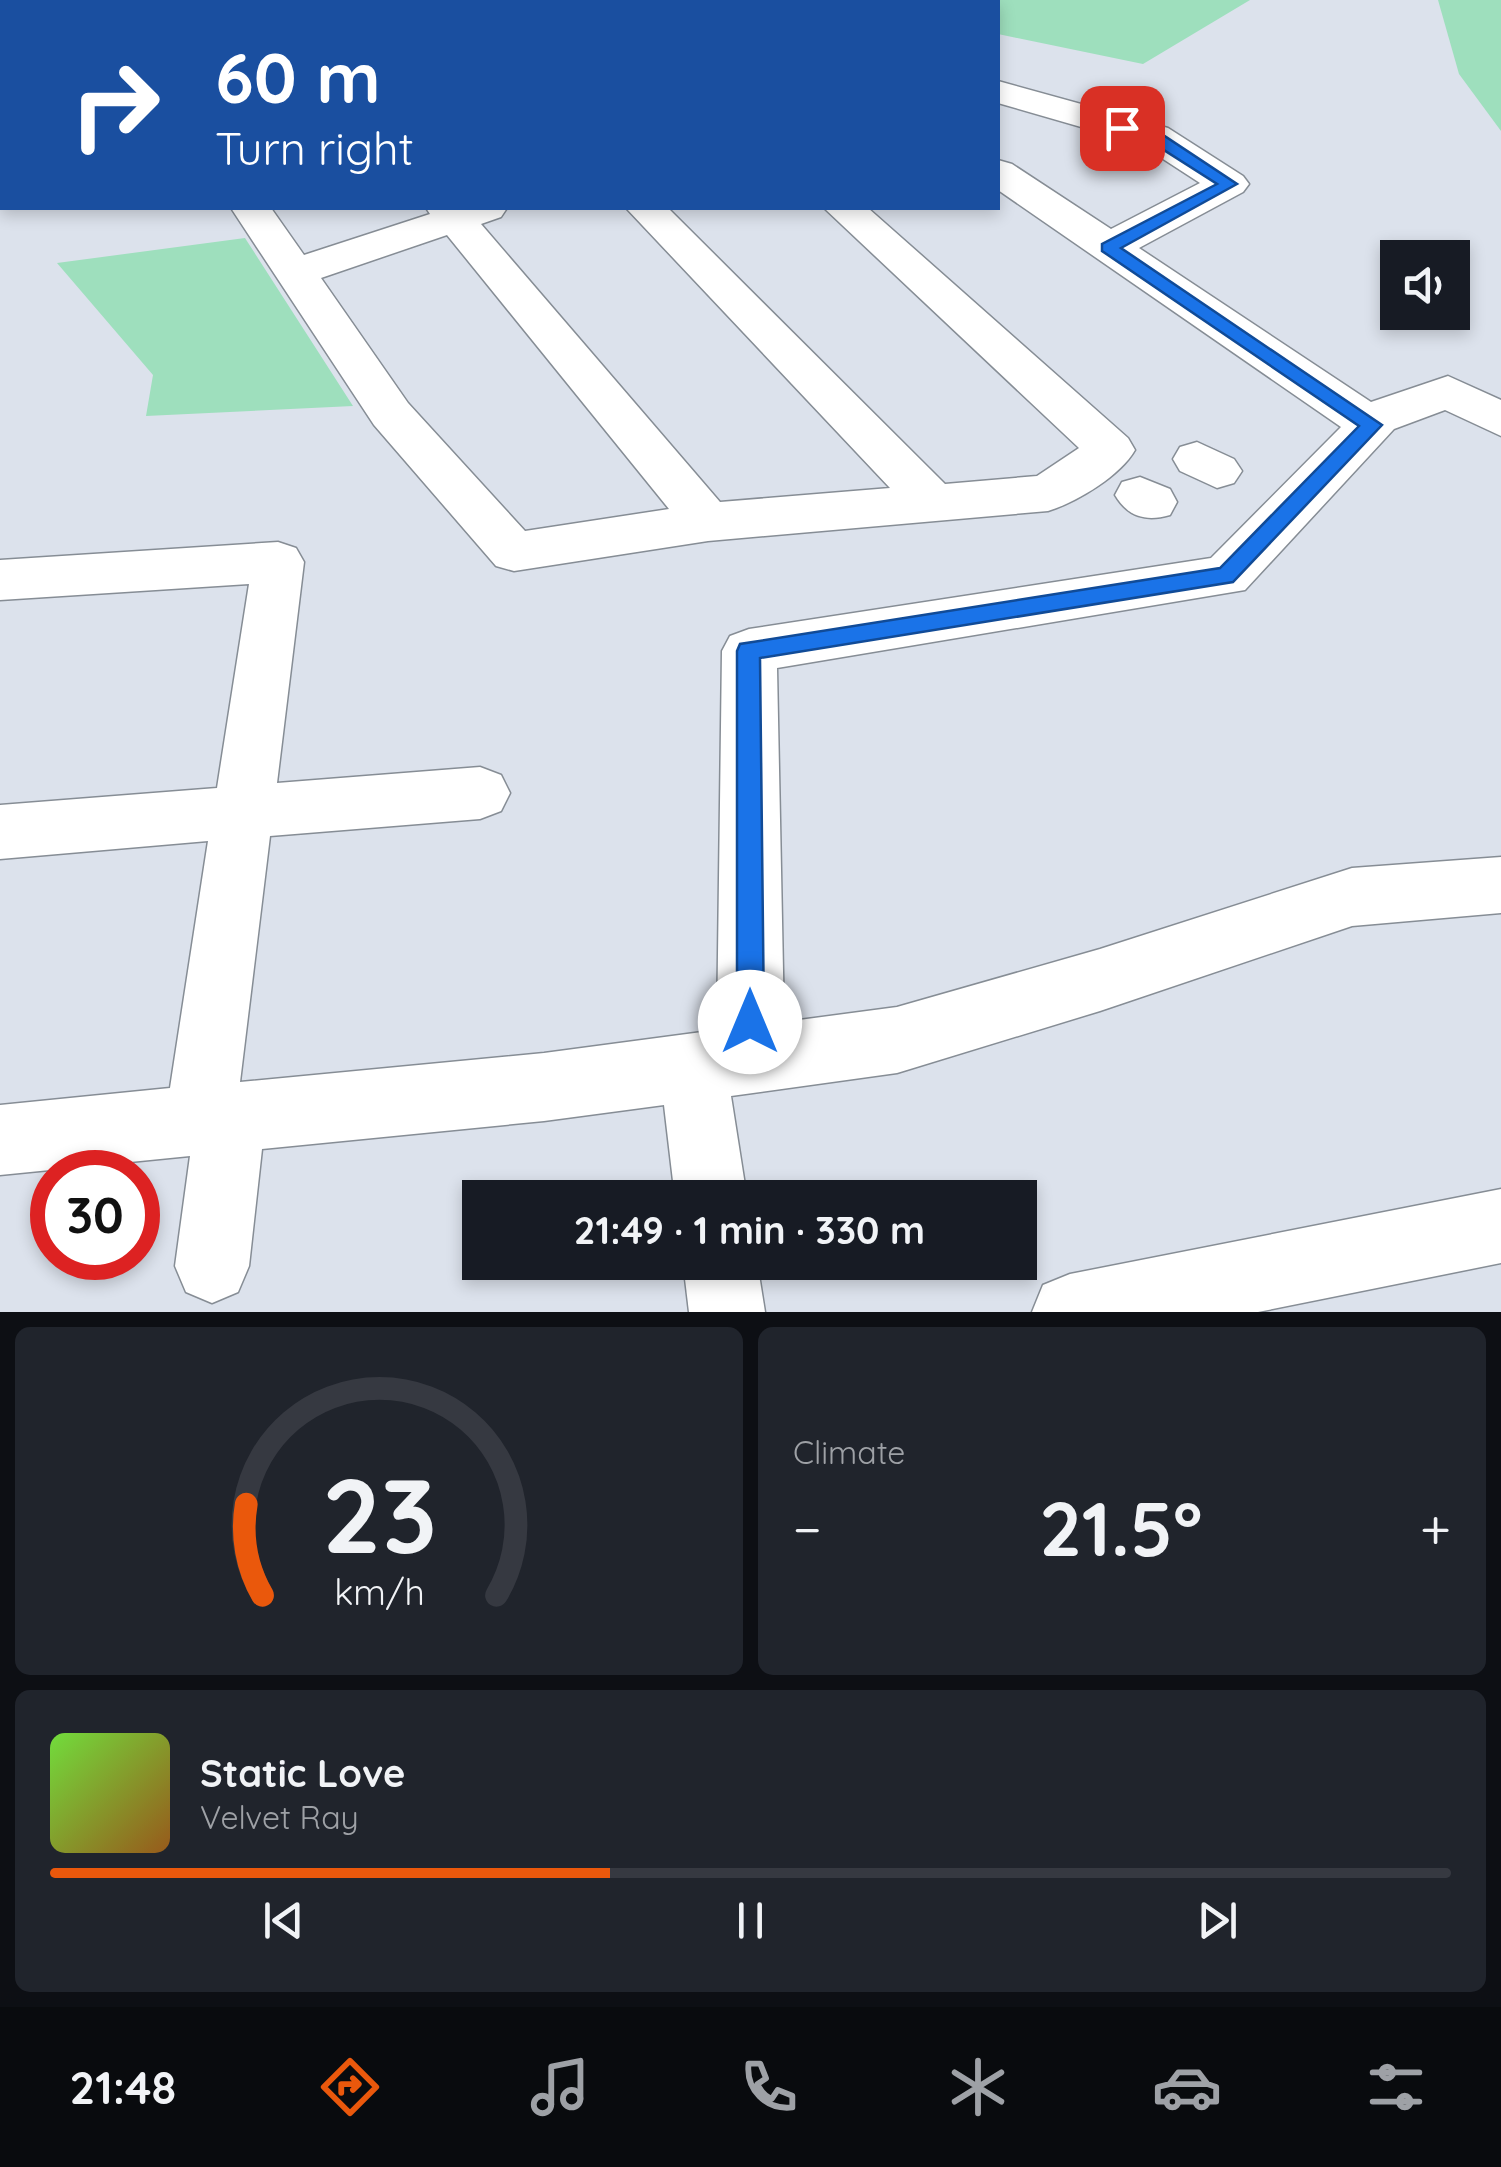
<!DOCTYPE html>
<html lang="en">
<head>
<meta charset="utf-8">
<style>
	body { margin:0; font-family:Quicksand,sans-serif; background:#20242c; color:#f1f3f6; height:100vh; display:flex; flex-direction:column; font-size:38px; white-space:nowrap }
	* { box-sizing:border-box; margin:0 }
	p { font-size:32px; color:#9ea1a6 }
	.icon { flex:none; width:55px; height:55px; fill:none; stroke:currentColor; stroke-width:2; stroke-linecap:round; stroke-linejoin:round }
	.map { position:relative; height:1312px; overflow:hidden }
	.drawer { display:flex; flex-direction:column; gap:15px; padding:15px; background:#0d0f14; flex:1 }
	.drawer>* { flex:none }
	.hud { position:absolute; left:0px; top:0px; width:1000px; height:210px; box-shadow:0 5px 15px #0003; background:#1a4fa0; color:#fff; overflow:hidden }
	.fabs { position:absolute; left:1380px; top:240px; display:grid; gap:20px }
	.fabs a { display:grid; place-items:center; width:90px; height:90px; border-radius:0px; background:#171b24; box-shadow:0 5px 15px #0003; font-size:50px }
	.speed { position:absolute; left:30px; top:1150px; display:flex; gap:20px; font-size:50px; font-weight:700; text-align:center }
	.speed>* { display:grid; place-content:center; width:130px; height:130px; border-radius:50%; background:#171b24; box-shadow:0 5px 15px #0003; line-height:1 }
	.speed .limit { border:15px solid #d22; background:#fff; color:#111 }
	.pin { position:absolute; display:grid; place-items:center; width:85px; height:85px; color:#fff; margin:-42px; border-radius:20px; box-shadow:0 5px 15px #0006 }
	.me { position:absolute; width:110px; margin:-55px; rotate:0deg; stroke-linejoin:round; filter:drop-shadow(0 0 8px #0008) }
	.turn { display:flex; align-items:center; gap:35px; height:210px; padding:0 50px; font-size:45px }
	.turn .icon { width:130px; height:130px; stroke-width:2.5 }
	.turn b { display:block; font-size:70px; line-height:85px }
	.big { font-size:75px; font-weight:800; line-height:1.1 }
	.drawer .card { flex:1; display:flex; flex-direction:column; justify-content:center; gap:15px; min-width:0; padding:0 35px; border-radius:15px; background:#20242c }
	.drawer .dial { align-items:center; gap:0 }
	.dial svg { height:260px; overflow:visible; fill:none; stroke:#363941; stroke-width:7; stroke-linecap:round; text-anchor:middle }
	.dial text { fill:#f1f3f6; stroke:none }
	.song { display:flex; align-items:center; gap:30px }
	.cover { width:120px; height:120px; border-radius:15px; background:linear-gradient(135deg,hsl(100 70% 55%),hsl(30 70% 35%)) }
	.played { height:10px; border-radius:5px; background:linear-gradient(90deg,#ea580c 40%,#363941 40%) }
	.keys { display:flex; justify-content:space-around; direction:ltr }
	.heat { display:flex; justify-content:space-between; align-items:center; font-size:55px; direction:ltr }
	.drawer .tiles { flex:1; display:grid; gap:15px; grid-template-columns:1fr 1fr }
	.card:last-child { grid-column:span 2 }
	.trip { position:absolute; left:462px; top:1180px; width:575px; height:100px; border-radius:0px; background:#171b24; box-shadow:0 5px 15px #0003; font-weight:800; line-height:100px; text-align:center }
	.dock { display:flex; height:160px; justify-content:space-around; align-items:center; background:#090b0e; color:#9ea1a6 }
	.dock .icon { width:70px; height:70px }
	.dock .on { color:#ea580c }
	.dock b { font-size:45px; color:#f1f3f6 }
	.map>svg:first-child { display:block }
	.green { fill:#9edfbd }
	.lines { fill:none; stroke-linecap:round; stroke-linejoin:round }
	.minor-casing { stroke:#868d95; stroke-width:3 }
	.minor { fill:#fff; fill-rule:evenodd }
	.route { fill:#1a73e8; stroke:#114b97; stroke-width:2.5 }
</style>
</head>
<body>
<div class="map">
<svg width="1501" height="1312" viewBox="0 0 1501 1312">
	<rect width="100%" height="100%" fill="#dce2ec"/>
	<g class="green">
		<polygon points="900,0 1250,0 1143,64 998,34 998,2"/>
		<polygon points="1438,0 1501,0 1501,131 1459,74"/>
		<polygon points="245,238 353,406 146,416 153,375 57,263"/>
	</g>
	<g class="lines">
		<defs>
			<g id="minor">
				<polygon points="306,0 340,0 341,2 307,2"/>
				<polygon points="459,0 493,0 494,2 460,2"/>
				<polygon points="726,0 763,0 764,2 728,2"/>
				<rect x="0" y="15" width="2" height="20"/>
				<polygon points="998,81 1168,128 1243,176 1249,184 1243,192 1139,248 1371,402 1448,376 1501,400 1501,436 1445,410 1394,429 1245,590 777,668 784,1022 897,1007 1100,949 1352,868 1501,857 1501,913 1352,926 1100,1011 897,1073 731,1096 747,1198 675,1198 664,1105 544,1121 262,1149 249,1266 238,1292 212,1303 186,1292 175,1266 190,1156 0,1175 0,1105 170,1088 208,841 0,859 0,805 217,788 249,584 0,600 0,560 278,542 296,548 304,562 277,783 480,767 501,775 510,793 501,811 480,819 270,836 240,1082 544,1053 717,1030 722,651 730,636 749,629 1211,558 1341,427 998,190 998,160 1012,164 1111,229 1200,183 1140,144 998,103"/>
				<rect x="0" y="173" width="2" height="24"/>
				<path d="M231,208h40l33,47 126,-41 -4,-6h81l-6,9 -20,7 239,278 170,-14 -264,-280h42l277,276 92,-8 42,-28 -255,-240h44l260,230 7,12c-15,26 -58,52 -87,61l-340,30 -194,30 -18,-5 -122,-141zM447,235l222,274 -144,22 -117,-128 -87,-125z"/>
				<polygon points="1197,442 1234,459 1242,471 1234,483 1217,488 1180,471 1173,459 1180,447"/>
				<path d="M1140,477l30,12 7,13 -7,13c-24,7 -42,2 -55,-20l7,-13z"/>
				<polygon points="1501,1189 1501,1263 1258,1312 1032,1312 1043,1285 1070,1274"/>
				<polygon points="683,1262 757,1262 765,1312 689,1312"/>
			</g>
		</defs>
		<use href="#minor" class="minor-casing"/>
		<use href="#minor" class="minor"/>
	</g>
	<polygon class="route" points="1122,123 1160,133 1237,184 1121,248 1382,425 1233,582 760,658 764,1022 760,1032 750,1036 741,1032 737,1022 737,651 740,644 1220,568 1359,426 1102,251 1102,244 1217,184 1148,140 1117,131 1117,124"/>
</svg>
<div class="fabs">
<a><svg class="icon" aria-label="sound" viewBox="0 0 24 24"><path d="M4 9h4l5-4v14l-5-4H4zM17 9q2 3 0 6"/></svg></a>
</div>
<div class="speed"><div class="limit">30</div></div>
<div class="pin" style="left:1122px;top:128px;background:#d93025"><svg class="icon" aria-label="arrive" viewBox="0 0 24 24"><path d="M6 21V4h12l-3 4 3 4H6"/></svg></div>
<svg class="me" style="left:750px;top:1022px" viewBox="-20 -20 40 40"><circle r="19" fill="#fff"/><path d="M0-13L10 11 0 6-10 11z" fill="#1a73e8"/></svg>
<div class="trip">21:49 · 1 min · 330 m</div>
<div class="hud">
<div class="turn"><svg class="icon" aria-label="right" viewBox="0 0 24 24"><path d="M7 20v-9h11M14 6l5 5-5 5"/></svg><div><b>60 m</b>Turn right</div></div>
</div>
</div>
<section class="drawer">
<div class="tiles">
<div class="card dial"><svg viewBox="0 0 100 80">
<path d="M14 69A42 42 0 1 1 86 69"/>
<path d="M14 69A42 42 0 0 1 9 41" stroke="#ea580c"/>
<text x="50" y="56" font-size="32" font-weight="700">23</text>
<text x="50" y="72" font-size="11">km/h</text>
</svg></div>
<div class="card"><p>Climate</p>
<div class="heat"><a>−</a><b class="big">21.5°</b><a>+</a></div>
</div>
<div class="card">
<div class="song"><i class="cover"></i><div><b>Static Love</b><p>Velvet Ray</p></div></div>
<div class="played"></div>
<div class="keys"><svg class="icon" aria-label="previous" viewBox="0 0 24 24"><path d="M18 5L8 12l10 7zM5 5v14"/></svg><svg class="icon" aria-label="pause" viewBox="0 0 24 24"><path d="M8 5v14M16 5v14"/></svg><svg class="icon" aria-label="next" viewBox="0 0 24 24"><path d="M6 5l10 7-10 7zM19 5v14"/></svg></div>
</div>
</div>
</section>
<nav class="dock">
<b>21:48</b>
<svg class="icon on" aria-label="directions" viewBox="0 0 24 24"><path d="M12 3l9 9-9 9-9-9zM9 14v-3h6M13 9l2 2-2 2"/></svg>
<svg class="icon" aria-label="music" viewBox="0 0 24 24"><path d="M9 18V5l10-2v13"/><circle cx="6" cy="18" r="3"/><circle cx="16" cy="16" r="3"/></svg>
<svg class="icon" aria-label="phone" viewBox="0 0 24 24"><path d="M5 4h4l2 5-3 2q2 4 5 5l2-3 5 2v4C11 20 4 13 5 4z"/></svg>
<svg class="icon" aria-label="climate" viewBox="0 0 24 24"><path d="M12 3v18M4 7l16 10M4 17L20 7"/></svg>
<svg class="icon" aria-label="car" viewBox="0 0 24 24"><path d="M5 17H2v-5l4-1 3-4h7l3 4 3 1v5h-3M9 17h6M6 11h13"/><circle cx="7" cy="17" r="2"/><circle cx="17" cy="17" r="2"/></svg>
<svg class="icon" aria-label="filters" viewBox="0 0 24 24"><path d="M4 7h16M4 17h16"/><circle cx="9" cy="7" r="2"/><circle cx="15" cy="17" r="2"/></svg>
</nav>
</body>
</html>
